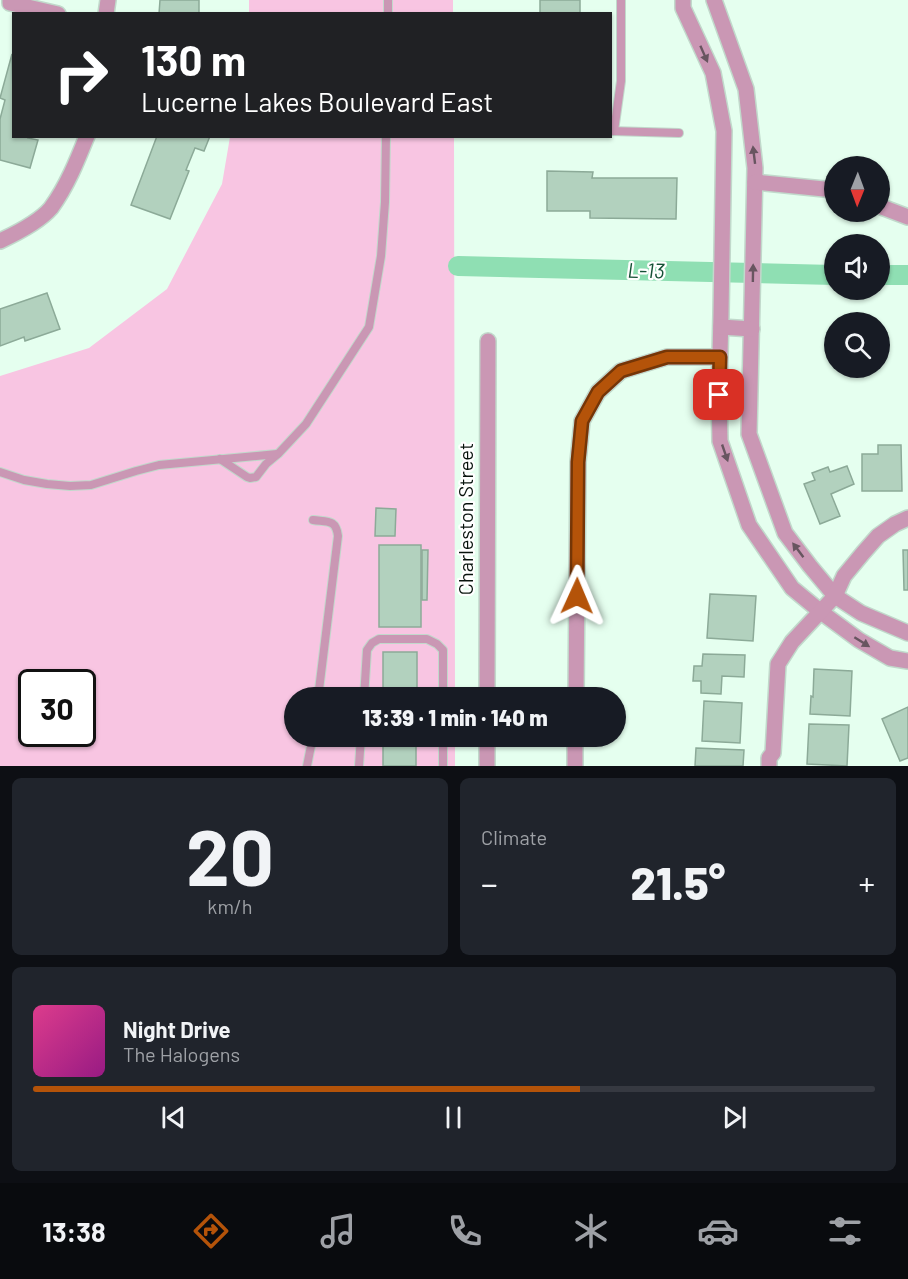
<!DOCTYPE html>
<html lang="en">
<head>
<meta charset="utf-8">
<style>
	body { margin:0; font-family:Barlow,sans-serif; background:#20242c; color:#f1f3f6; height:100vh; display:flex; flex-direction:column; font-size:22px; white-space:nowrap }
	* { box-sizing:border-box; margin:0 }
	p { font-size:20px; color:#9ea1a6 }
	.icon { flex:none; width:33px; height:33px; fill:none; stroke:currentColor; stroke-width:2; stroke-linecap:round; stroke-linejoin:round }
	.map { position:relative; height:766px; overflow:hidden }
	.sheet { display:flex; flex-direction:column; gap:12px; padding:12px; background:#0d0f14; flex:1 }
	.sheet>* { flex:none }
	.hud { position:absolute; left:12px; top:12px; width:600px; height:126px; border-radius:0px; box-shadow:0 2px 4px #0004; background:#202124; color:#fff; overflow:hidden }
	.needle { width:39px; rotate:181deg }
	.tools { position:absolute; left:824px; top:156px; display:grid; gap:12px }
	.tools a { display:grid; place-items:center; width:66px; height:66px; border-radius:50%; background:#171b24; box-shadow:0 2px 4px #0004; font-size:30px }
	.speed { position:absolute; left:18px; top:669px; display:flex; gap:12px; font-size:30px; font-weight:700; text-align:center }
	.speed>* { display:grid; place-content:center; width:78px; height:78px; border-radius:50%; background:#171b24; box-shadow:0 2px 4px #0004; line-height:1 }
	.speed .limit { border:3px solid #111; border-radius:9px; background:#fff; color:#111 }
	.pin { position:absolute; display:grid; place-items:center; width:51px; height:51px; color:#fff; margin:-26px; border-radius:12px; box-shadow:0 3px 9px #0006 }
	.me { position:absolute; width:66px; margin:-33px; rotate:1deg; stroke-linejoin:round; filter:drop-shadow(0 0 4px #0008) }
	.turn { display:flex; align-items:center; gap:21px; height:126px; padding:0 30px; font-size:27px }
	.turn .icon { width:78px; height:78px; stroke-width:2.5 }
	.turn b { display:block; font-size:42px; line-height:51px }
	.big { font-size:45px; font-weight:800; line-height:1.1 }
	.sheet .widget { flex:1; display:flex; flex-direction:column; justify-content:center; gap:9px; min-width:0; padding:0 21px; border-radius:9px; background:#20242c }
	.sheet .dial { align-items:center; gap:0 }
	.dial b { font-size:78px; line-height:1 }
	.song { display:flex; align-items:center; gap:18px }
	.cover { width:72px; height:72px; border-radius:9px; background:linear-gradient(135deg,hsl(330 70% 55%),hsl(310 70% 35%)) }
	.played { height:6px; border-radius:3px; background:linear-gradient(90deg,#b45309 65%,#363941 65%) }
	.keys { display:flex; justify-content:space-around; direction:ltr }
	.heat { display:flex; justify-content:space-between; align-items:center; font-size:33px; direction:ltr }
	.sheet .tiles { flex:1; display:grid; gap:12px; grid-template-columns:1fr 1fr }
	.widget:last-child { grid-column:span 2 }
	.trip { position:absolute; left:284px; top:687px; width:342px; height:60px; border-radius:30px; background:#171b24; box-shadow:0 2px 4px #0004; font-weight:800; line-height:60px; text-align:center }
	.tabs { display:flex; height:96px; justify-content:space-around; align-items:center; background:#090b0e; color:#9ea1a6 }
	.tabs .icon { width:42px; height:42px }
	.tabs .current { color:#b45309 }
	.tabs b { font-size:27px; color:#f1f3f6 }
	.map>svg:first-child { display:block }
	.green { fill:#f8c5e2; fill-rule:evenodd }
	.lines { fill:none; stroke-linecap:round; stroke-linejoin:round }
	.canal { stroke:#8fdfb3; stroke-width:20 }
	.building { fill:#b2d1be; stroke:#8caa98; stroke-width:1.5 }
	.service-casing { stroke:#c1d9cb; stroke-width:10 }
	.minor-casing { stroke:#c1d9cb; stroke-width:18 }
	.service { stroke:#ca97b4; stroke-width:8 }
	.minor { stroke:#ca97b4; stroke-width:15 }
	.oneway { fill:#685560 }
	.route-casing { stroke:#753606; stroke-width:15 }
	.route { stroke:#b45309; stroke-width:10 }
	.labels { text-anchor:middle; stroke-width:4.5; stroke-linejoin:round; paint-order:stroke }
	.street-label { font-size:20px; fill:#07130c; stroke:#fff }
	.water-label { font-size:21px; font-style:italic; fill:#145135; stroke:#fff }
</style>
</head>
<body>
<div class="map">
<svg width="908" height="766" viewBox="0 0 908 766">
	<rect width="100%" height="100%" fill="#e5ffef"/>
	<g class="green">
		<polygon points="249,0 453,0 453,13 249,14"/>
		<path d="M230,137h224l1,560 -161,1v38l161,1v29h-455v-390l89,-28 78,-59 55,-105zM32,682h50v52h-50z"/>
	</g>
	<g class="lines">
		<g class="canal">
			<polyline points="458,266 834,275"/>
			<polyline points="879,275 908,275"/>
		</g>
	</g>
	<g class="building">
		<polygon points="160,0 199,0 199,14 159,14"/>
		<rect x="540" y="0" width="40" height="14"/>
		<polygon points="12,54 14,136 29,136 28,138 38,140 30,168 0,160 0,119 5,100 0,98"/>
		<polygon points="157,136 210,136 204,151 195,148 186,170 189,171 170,219 131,205"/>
		<polygon points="547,171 593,172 592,178 677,178 676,219 590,218 590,211 547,211"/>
		<polygon points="47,293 60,329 25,341 24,337 0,346 0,309"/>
		<polygon points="878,445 901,445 902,491 862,491 862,454 878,454"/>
		<polygon points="847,466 854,484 831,494 840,516 820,524 804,484 815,480 812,473 828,467 830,472"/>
		<polygon points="376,508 396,509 395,536 375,536"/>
		<rect x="379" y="545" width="42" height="82"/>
		<polygon points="422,550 428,550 427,600 422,600"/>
		<polygon points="903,550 908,550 908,590 904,590"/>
		<polygon points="710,594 756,596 753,641 707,638"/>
		<rect x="383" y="652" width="34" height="46"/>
		<polygon points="703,654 745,655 744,677 722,676 721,694 701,693 701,681 693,681 694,666 702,666"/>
		<polygon points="814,669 852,671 850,716 810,714 811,696 813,697"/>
		<polygon points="704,701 742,703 740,743 702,741"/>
		<polygon points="908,707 908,758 900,761 882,719"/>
		<polygon points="809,724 849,725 847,766 807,764"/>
		<rect x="383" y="736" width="33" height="30"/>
		<polygon points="696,748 744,750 743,766 695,766"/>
	</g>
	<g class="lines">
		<defs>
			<g id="service">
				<polyline points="388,14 388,0"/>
				<polyline points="611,131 679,133"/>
				<polyline points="614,131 621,81 621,0"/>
				<polyline points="220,459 247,477 250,478 256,477 266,464 278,454 306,424 369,327 381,256 385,202 386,136"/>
				<polyline points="0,472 24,480 47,484 70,486 91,485 136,471 159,465 277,454"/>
				<path d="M313,520c14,2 23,-1 25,16l-20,162"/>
				<polyline points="364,698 367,650 372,643 379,639 427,639 437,644 443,650 443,698"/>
				<polyline points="443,736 443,766"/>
				<polyline points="307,766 313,736"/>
				<polyline points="359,766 361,736"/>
			</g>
			<g id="minor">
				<polyline points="10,0 10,3 58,14"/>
				<polyline points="683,0 683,8 713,73 724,131 721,314 719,395 720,441 749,525 792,588 821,612 859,640 890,658 908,661"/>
				<polyline points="714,0 746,89 755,168 749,434 785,533 810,566 835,596 861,613 908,633"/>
				<polyline points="106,14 108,0"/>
				<polyline points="755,182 834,190"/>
				<polyline points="879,206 908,217"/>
				<path d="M0,241c15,-7 40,-20 51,-33 16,-22 26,-47 36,-72"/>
				<polyline points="721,327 752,329"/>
				<polyline points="487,698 488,341"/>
				<polyline points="576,698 578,462 582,421 598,392 621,371 667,357 720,357"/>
				<polyline points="487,766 487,736"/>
				<polyline points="575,766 575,736"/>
				<polyline points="769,766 769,758 773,753 778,664 792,642 835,596 844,576 863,553 878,536 895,524 908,518"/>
			</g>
		</defs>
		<use href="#service" class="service-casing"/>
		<use href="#minor" class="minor-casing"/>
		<use href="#service" class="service"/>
		<use href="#minor" class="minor"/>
	</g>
	<defs><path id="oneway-solid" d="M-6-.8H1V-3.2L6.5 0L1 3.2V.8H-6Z" transform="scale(1.5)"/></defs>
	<g class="oneway">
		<use href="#oneway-solid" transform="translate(704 54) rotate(66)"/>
		<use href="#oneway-solid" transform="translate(754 155) rotate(-97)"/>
		<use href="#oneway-solid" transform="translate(753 273) rotate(-89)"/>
		<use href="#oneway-solid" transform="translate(725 453) rotate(71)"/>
		<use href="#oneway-solid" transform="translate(798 550) rotate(-127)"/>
		<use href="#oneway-solid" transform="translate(862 642) rotate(32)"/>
	</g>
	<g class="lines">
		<defs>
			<polyline id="route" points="577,596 578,462 582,421 598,392 621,371 667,357 720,357 719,395"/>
		</defs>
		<use href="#route" class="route-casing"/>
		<use href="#route" class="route"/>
	</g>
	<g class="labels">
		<g class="street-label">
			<text transform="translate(466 519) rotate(-90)" y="7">Charleston Street</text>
		</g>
		<g class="water-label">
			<text transform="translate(646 271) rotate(1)" y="7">L-13</text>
		</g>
	</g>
</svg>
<div class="tools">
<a><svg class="needle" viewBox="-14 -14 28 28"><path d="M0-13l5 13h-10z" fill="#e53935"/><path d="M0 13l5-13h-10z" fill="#9ea1a6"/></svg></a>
<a><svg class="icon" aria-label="sound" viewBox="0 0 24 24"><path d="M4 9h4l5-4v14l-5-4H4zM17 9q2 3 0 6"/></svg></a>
<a><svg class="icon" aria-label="search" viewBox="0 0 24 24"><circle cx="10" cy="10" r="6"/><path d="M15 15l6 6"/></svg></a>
</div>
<div class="speed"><div class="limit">30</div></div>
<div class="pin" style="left:719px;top:395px;background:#d93025"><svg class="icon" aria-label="arrive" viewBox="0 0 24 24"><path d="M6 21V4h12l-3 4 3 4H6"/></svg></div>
<svg class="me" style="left:577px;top:596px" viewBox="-20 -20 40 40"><path d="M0-17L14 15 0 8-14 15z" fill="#b45309" stroke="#fff" stroke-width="4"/></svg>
<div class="trip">13:39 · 1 min · 140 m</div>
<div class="hud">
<div class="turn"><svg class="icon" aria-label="right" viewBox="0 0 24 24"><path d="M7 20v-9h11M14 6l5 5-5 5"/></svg><div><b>130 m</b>Lucerne Lakes Boulevard East</div></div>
</div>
</div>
<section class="sheet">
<div class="tiles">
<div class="widget dial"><b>20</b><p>km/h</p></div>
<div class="widget"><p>Climate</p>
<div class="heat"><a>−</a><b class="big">21.5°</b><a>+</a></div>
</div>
<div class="widget">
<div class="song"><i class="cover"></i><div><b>Night Drive</b><p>The Halogens</p></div></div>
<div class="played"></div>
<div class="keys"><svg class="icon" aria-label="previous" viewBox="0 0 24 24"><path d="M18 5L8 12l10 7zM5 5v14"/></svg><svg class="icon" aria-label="pause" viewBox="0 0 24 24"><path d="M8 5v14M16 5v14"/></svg><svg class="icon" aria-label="next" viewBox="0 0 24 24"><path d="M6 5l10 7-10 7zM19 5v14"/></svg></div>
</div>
</div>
</section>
<nav class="tabs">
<b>13:38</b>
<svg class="icon current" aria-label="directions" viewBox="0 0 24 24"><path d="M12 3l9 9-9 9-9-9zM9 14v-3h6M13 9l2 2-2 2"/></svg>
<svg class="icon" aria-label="music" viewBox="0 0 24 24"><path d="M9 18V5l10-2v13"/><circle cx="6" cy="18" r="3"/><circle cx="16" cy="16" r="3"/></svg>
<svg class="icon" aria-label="phone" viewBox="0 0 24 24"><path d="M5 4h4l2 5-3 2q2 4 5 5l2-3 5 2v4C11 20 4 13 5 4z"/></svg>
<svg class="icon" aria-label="climate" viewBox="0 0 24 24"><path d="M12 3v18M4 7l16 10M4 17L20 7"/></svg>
<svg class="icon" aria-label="car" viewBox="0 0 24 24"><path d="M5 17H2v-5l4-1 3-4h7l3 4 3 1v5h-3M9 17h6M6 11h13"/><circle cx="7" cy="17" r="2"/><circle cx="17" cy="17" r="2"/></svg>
<svg class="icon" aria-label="filters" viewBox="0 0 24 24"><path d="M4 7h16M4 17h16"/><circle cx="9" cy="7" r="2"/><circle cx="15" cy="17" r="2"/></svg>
</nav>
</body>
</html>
